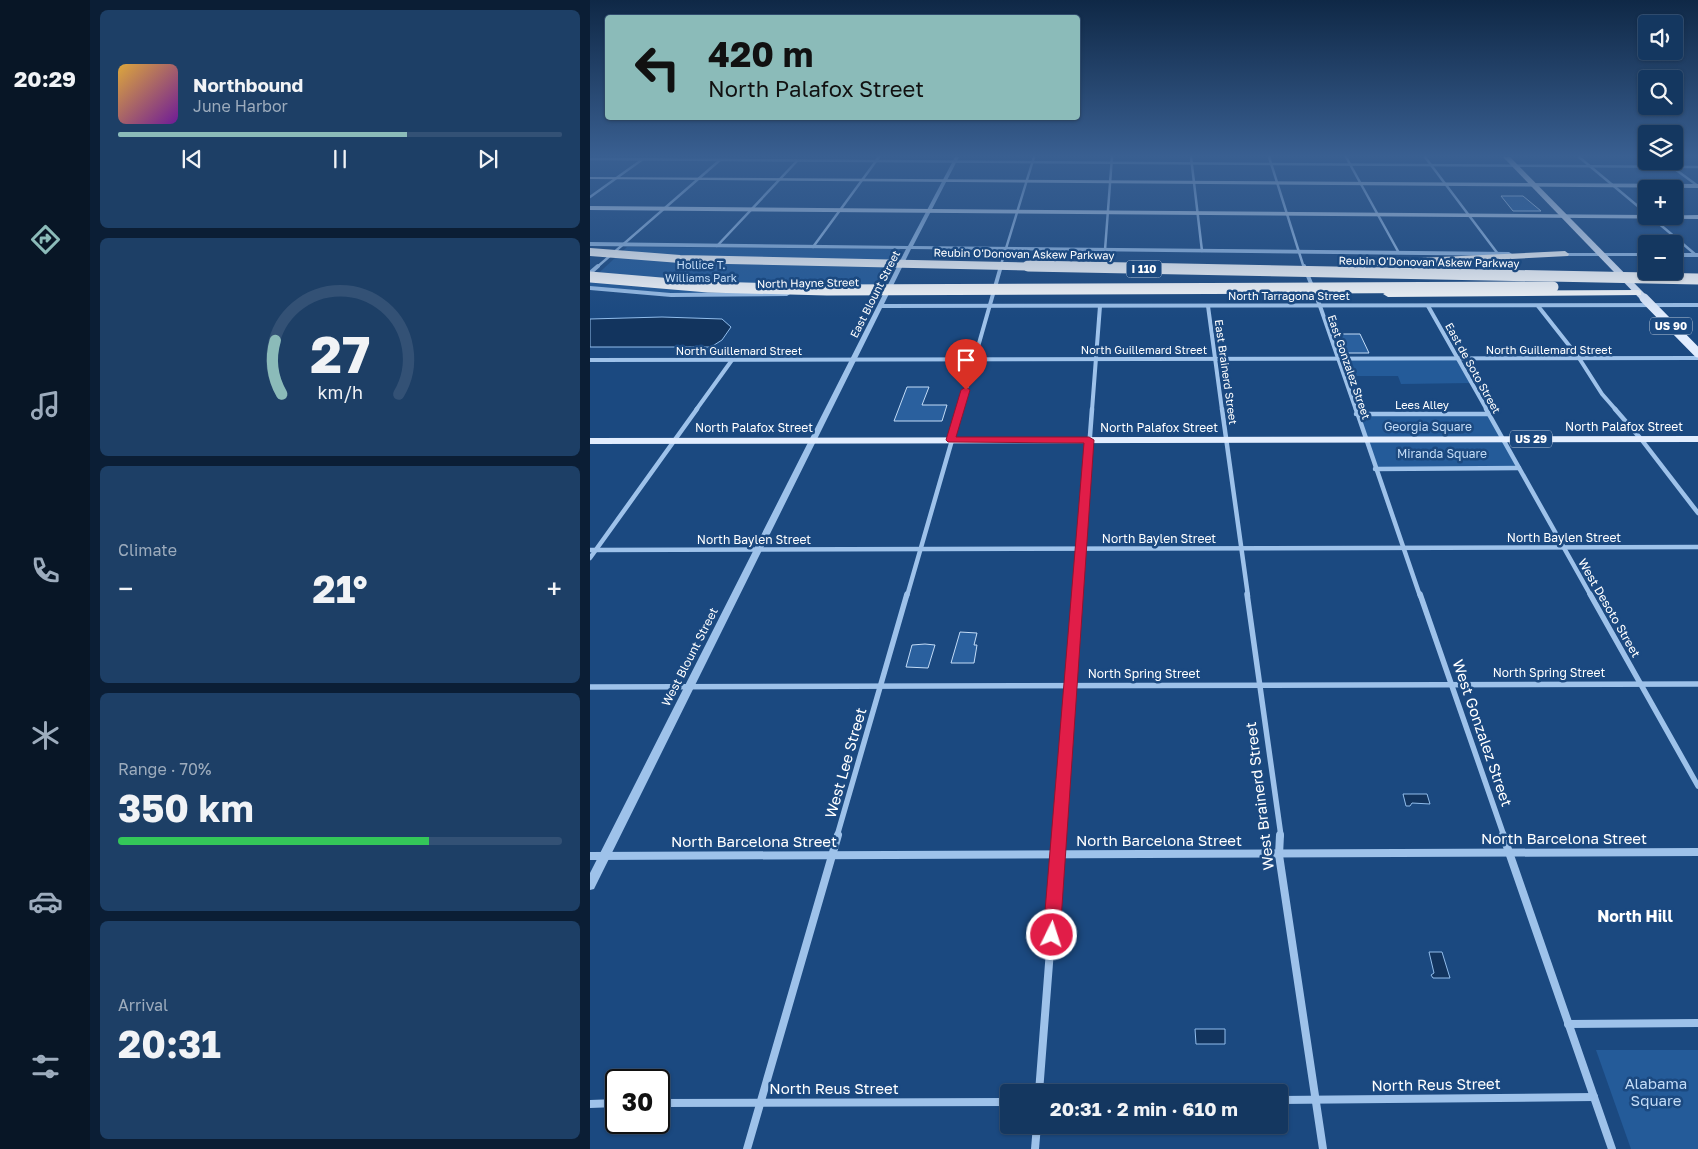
<!DOCTYPE html>
<html lang="en">
<head>
<meta charset="utf-8">
<style>
	body { margin:0; font-family:"Golos Text",sans-serif; background:#1d3f66; color:#f1f3f6; height:100vh; display:flex; flex-direction:column; font-size:19px; white-space:nowrap }
	* { box-sizing:border-box; margin:0 }
	p { font-size:16px; color:#9dacbd }
	.icon { flex:none; width:28px; height:28px; fill:none; stroke:currentColor; stroke-width:2; stroke-linecap:round; stroke-linejoin:round }
	.map { position:relative; flex:1; overflow:hidden }
	.panel { display:flex; flex-direction:column; gap:10px; padding:10px; background:#0b1e35; width:500px }
	.panel>* { flex:none }
	.banner { position:absolute; left:15px; top:15px; width:475px; height:105px; border-radius:5px; box-shadow:0 1px 4px #0004,0 0 0 1px #335175; background:#8bbbb9; color:#111; overflow:hidden }
	.fabs { position:absolute; left:1048px; top:15px; display:grid; gap:10px }
	.fabs a { display:grid; place-items:center; width:45px; height:45px; border-radius:5px; background:#143760; box-shadow:0 1px 4px #0004,0 0 0 1px #335175; font-size:25px }
	.speed { position:absolute; left:15px; top:1069px; display:flex; gap:10px; font-size:25px; font-weight:700; text-align:center }
	.speed>* { display:grid; place-content:center; width:65px; height:65px; border-radius:50%; background:#143760; box-shadow:0 1px 4px #0004,0 0 0 1px #335175; line-height:1 }
	.speed .limit { border:2px solid #111; border-radius:8px; background:#fff; color:#111 }
	.pin { position:absolute; display:grid; place-items:center; width:42px; height:42px; color:#fff; margin:-51px -21px; border-radius:50% 50% 50% 0; rotate:-45deg; box-shadow:0 0 5px #0007 }
	.pin .icon { rotate:45deg }
	.me { position:absolute; width:55px; margin:-28px; rotate:4deg; stroke-linejoin:round; filter:drop-shadow(0 0 4px #0008) }
	.turn { display:flex; align-items:center; gap:18px; height:105px; padding:0 20px; font-size:22px }
	.turn .icon { width:65px; height:65px; stroke-width:2.5 }
	.turn b { display:block; font-size:35px; line-height:42px }
	.big { font-size:38px; font-weight:700; line-height:1.1 }
	.panel .tile { flex:1; display:flex; flex-direction:column; justify-content:center; gap:8px; min-width:0; padding:0 18px; border-radius:8px; background:#1d3f66 }
	.panel .dial { align-items:center; gap:0 }
	.dial svg { height:130px; overflow:visible; fill:none; stroke:#335175; stroke-width:7; stroke-linecap:round; text-anchor:middle }
	.dial text { fill:#f1f3f6; stroke:none }
	.song { display:flex; align-items:center; gap:15px }
	.cover { width:60px; height:60px; border-radius:8px; background:linear-gradient(135deg,hsl(40 70% 55%),hsl(280 70% 35%)) }
	.played { height:5px; border-radius:2px; background:linear-gradient(90deg,#8bbbb9 65%,#335175 65%) }
	.keys { display:flex; justify-content:space-around; direction:ltr }
	.heat { display:flex; justify-content:space-between; align-items:center; font-size:28px; direction:ltr }
	.charge { height:8px; border-radius:4px; background:linear-gradient(90deg,#34c759 70%,#335175 0) }
	.trip { position:absolute; left:410px; top:1084px; width:288px; height:50px; border-radius:5px; background:#143760; box-shadow:0 1px 4px #0004,0 0 0 1px #335175; font-weight:700; line-height:50px; text-align:center }
	main { display:flex; flex:1; min-height:0 }
	.dock { display:flex; flex-direction:column; width:90px; justify-content:space-around; align-items:center; background:#081626; color:#9dacbd }
	.dock .icon { width:35px; height:35px }
	.dock .selected { color:#8bbbb9 }
	.dock b { font-size:22px; color:#f1f3f6 }
	.map>svg:first-child { display:block }
	.green { fill:#245b99 }
	.water { fill:#12345e; stroke:#91bdec }
	.building { fill:#2a609e; stroke:#c3dcf7 }
	.lines { fill:none; stroke-linecap:round; stroke-linejoin:round }
	.minor-far4 { stroke:#9ec2ea; stroke-width:2.5 }
	.minor-far3 { stroke:#9ec2ea; stroke-width:4 }
	.minor-far2 { stroke:#9ec2ea; stroke-width:4.5 }
	.minor-far1 { stroke:#9ec2ea; stroke-width:5.5 }
	.minor { stroke:#9ec2ea; stroke-width:8 }
	.tertiary { fill:#9ec2ea; fill-rule:evenodd }
	.secondary { fill:#cadff7; fill-rule:evenodd }
	.primary { fill:#e2edfe; fill-rule:evenodd }
	.motorway { fill:#fff; fill-rule:evenodd }
	.primary-bridge { stroke:#e2edfe; stroke-width:9 }
	.motorway-bridge-far1 { stroke:#fff; stroke-width:8 }
	.motorway-bridge { stroke:#fff; stroke-width:11 }
	.route { fill:#e11d48; stroke:#92132f }
	.labels { text-anchor:middle; stroke-width:5; stroke-linejoin:round; paint-order:stroke }
	.far-street-label { font-size:11px; fill:#fff; stroke:#1b4980 }
	.far-park-label { font-size:11px; fill:#c3dcf7; stroke:#1b4980 }
	.shield { fill:#1b4980; stroke:#bbc8d9; stroke-width:1 }
	.shield-label { font-size:11px; font-weight:bold; fill:#fff }
	.park-label { font-size:12px; fill:#c3dcf7; stroke:#1b4980 }
	.street-label { font-size:12px; fill:#fff; stroke:#1b4980 }
	.near-street-label { font-size:15px; fill:#fff; stroke:#1b4980 }
	.near-park-label { font-size:15px; fill:#c3dcf7; stroke:#1b4980 }
	.near-neighbourhood-label { font-size:16px; font-weight:bold; fill:#fff; stroke:#1b4980 }
</style>
</head>
<body>
<main>
<nav class="dock">
<b>20:29</b>
<svg class="icon selected" aria-label="directions" viewBox="0 0 24 24"><path d="M12 3l9 9-9 9-9-9zM9 14v-3h6M13 9l2 2-2 2"/></svg>
<svg class="icon" aria-label="music" viewBox="0 0 24 24"><path d="M9 18V5l10-2v13"/><circle cx="6" cy="18" r="3"/><circle cx="16" cy="16" r="3"/></svg>
<svg class="icon" aria-label="phone" viewBox="0 0 24 24"><path d="M5 4h4l2 5-3 2q2 4 5 5l2-3 5 2v4C11 20 4 13 5 4z"/></svg>
<svg class="icon" aria-label="climate" viewBox="0 0 24 24"><path d="M12 3v18M4 7l16 10M4 17L20 7"/></svg>
<svg class="icon" aria-label="car" viewBox="0 0 24 24"><path d="M5 17H2v-5l4-1 3-4h7l3 4 3 1v5h-3M9 17h6M6 11h13"/><circle cx="7" cy="17" r="2"/><circle cx="17" cy="17" r="2"/></svg>
<svg class="icon" aria-label="filters" viewBox="0 0 24 24"><path d="M4 7h16M4 17h16"/><circle cx="9" cy="7" r="2"/><circle cx="15" cy="17" r="2"/></svg>
</nav>
<section class="panel">
<div class="tile">
<div class="song"><i class="cover"></i><div><b>Northbound</b><p>June Harbor</p></div></div>
<div class="played"></div>
<div class="keys"><svg class="icon" aria-label="previous" viewBox="0 0 24 24"><path d="M18 5L8 12l10 7zM5 5v14"/></svg><svg class="icon" aria-label="pause" viewBox="0 0 24 24"><path d="M8 5v14M16 5v14"/></svg><svg class="icon" aria-label="next" viewBox="0 0 24 24"><path d="M6 5l10 7-10 7zM19 5v14"/></svg></div>
</div>
<div class="tile dial"><svg viewBox="0 0 100 80">
<path d="M14 69A42 42 0 1 1 86 69"/>
<path d="M14 69A42 42 0 0 1 10 36" stroke="#8bbbb9"/>
<text x="50" y="56" font-size="32" font-weight="700">27</text>
<text x="50" y="72" font-size="11">km/h</text>
</svg></div>
<div class="tile"><p>Climate</p>
<div class="heat"><a>−</a><b class="big">21°</b><a>+</a></div>
</div>
<div class="tile"><p>Range · 70%</p><b class="big">350 km</b><div class="charge"></div></div>
<div class="tile"><p>Arrival</p><b class="big">20:31</b></div>
</section>
<div class="map">
<svg width="1108" height="1149" viewBox="0 0 1108 1149">
	<rect width="100%" height="100%" fill="#1b4980"/>
	<g class="green">
		<polygon points="37,247 310,249 289,291 95,294 0,287 0,281"/>
		<polygon points="747,359 867,359 881,383 811,384 808,376 753,376"/>
		<polygon points="766,414 898,414 929,468 785,469"/>
		<polygon points="1006,1050 1108,1050 1108,1149 1041,1149"/>
	</g>
	<g class="water">
		<polygon points="72,317 132,319 141,327 132,340 121,347 0,347 0,319"/>
		<polygon points="813,794 837,794 840,804 822,803 820,806 816,806"/>
		<polygon points="839,952 852,952 860,978 843,978 841,975 844,973"/>
		<polygon points="605,1029 635,1029 635,1044 606,1044"/>
	</g>
	<g class="building">
		<polygon points="911,196 933,196 951,211 923,211"/>
		<polygon points="746,334 770,334 779,353 753,353"/>
		<polygon points="317,387 339,387 332,405 357,405 352,421 304,421"/>
		<polygon points="370,632 387,633 384,645 387,645 384,663 361,663"/>
		<polygon points="335,644 345,645 338,668 316,667 322,645"/>
	</g>
	<g class="lines">
		<g class="minor-far4">
			<polyline points="601,157 612,251"/>
			<polyline points="679,157 714,268"/>
			<polyline points="756,157 809,253"/>
			<polyline points="835,157 908,254"/>
			<polyline points="989,157 1056,213"/>
			<polyline points="0,159 1108,167"/>
			<polyline points="1074,161 1108,186"/>
			<polyline points="0,197 53,159"/>
			<polyline points="1060,216 1106,255"/>
			<polyline points="127,246 207,161"/>
			<polyline points="223,247 289,157"/>
			<polyline points="515,250 522,157"/>
			<polyline points="6,268 130,160"/>
			<polyline points="410,268 444,157"/>
		</g>
		<g class="minor-far3">
			<polyline points="714,266 730,306 766,410"/>
			<polyline points="0,273 8,266"/>
			<polyline points="618,306 632,410"/>
			<polyline points="838,306 897,410"/>
			<polyline points="948,306 989,358 1012,394 1026,410"/>
			<polyline points="0,360 1108,358"/>
			<polyline points="106,410 142,360"/>
			<polyline points="370,410 411,266"/>
			<polyline points="502,410 510,306"/>
		</g>
		<g class="minor-far2">
			<polyline points="632,409 658,596"/>
			<polyline points="766,409 830,596"/>
			<polyline points="896,409 1001,596"/>
			<polyline points="1025,409 1051,439 1108,513"/>
			<polyline points="766,414 898,414"/>
			<polyline points="785,469 929,468"/>
			<polyline points="0,550 1108,547"/>
			<polyline points="0,558 107,409"/>
			<polyline points="317,596 371,409"/>
			<polyline points="488,596 502,409"/>
		</g>
		<g class="minor-far1">
			<polyline points="657,594 691,836"/>
			<polyline points="830,594 914,836"/>
			<polyline points="1000,594 1108,786"/>
			<polyline points="0,687 1108,684"/>
			<polyline points="247,836 317,594"/>
			<polyline points="469,836 488,594"/>
		</g>
		<g class="minor">
			<polyline points="690,835 689,855 733,1149"/>
			<polyline points="913,835 1022,1149"/>
			<polyline points="0,856 1108,852"/>
			<polyline points="978,1024 1108,1023"/>
			<polyline points="449,1092 469,835"/>
			<polyline points="689,1100 1004,1097"/>
			<polyline points="69,1103 419,1102"/>
			<polyline points="0,1104 26,1103"/>
			<polyline points="157,1149 248,835"/>
			<polyline points="445,1149 447,1125"/>
		</g>
		<g class="tertiary">
			<polygon points="365,157 369,157 323,246 919,252 922,254 919,256 321,249 294,304 1108,303 1108,307 292,308 4,889 0,890 0,873 316,249 0,246 0,242 318,246"/>
			<polygon points="967,253 1056,253 1056,256 969,256 966,254"/>
			<rect x="1084" y="253" width="24" height="4"/>
			<polygon points="0,286 81,293 197,292 200,294 197,296 81,297 0,290"/>
		</g>
		<g class="secondary">
			<polygon points="0,177 1108,184 1108,188 0,179"/>
			<polygon points="0,206 1056,215 1056,216 1108,215 1108,219 0,210"/>
		</g>
		<g class="primary">
			<polygon points="913,157 920,157 1057,296 1057,300 1051,300"/>
			<polygon points="1108,436 1108,442 0,444 0,438"/>
		</g>
		<g class="motorway">
			<polygon points="975,251 979,254 978,256 788,266 783,263 788,260"/>
			<polygon points="1048,290 1051,291 1051,295 798,297 793,294 798,291"/>
		</g>
		<polyline class="primary-bridge" points="1054,298 1108,353"/>
		<polyline class="motorway-bridge-far1" points="0,252 90,259 504,268"/>
		<g class="motorway-bridge">
			<polyline points="438,266 1108,279"/>
			<polyline points="0,277 118,287 237,290 963,287"/>
		</g>
	</g>
	<linearGradient id="sky" x2="0" y2="1"><stop stop-color="#0f2846"/><stop offset="0.49" stop-color="#395f91"/><stop offset="1" stop-color="#395f91" stop-opacity="0"/></linearGradient>
	<rect width="1108" height="318" fill="url(#sky)"/>
	<polygon class="route" points="376,387 380,390 366,437 499,437 504,440 470,935 468,940 462,942 456,940 453,935 494,443 358,442 356,440 371,390"/>
	<g class="labels">
		<g class="far-street-label">
			<text transform="translate(434 254) rotate(1)" y="4">Reubin O'Donovan Askew Parkway</text>
			<text transform="translate(839 262) rotate(1)" y="4">Reubin O'Donovan Askew Parkway</text>
			<text transform="translate(218 283) rotate(-1)" y="4">North Hayne Street</text>
			<text transform="translate(285 294) rotate(-63)" y="4">East Blount Street</text>
			<text x="699" y="300">North Tarragona Street</text>
			<text x="554" y="354">North Guillemard Street</text>
			<text x="959" y="354">North Guillemard Street</text>
			<text x="149" y="355">North Guillemard Street</text>
			<text transform="translate(759 367) rotate(71)" y="4">East Gonzalez Street</text>
			<text transform="translate(883 368) rotate(61)" y="4">East de Soto Street</text>
			<text transform="translate(636 372) rotate(82)" y="4">East Brainerd Street</text>
			<text x="832" y="409">Lees Alley</text>
		</g>
		<g class="far-park-label">
			<text x="111" y="269">Hollice T.<tspan x="111" dy="13">Williams Park</tspan></text>
		</g>
		<g class="shield">
			<rect x="536.5" y="260.5" width="35" height="17" rx="4"/>
			<rect x="1060" y="317.5" width="42" height="17" rx="4"/>
			<rect x="920" y="430.5" width="42" height="17" rx="4"/>
		</g>
		<g class="shield-label">
			<text x="554" y="273">I 110</text>
			<text x="1081" y="330">US 90</text>
			<text x="941" y="443">US 29</text>
		</g>
		<g class="park-label">
			<text x="838" y="431">Georgia Square</text>
			<text x="852" y="458">Miranda Square</text>
		</g>
		<g class="street-label">
			<text x="1034" y="431">North Palafox Street</text>
			<text x="164" y="432">North Palafox Street</text>
			<text x="569" y="432">North Palafox Street</text>
			<text x="974" y="542">North Baylen Street</text>
			<text x="569" y="543">North Baylen Street</text>
			<text x="164" y="544">North Baylen Street</text>
			<text transform="translate(1019 608) rotate(60)" y="4">West Desoto Street</text>
			<text transform="translate(100 657) rotate(-63)" y="4">West Blount Street</text>
			<text x="959" y="677">North Spring Street</text>
			<text x="554" y="678">North Spring Street</text>
		</g>
		<g class="near-street-label">
			<text transform="translate(892 733) rotate(71)" y="5">West Gonzalez Street</text>
			<text transform="translate(256 763) rotate(-74)" y="5">West Lee Street</text>
			<text transform="translate(670 796) rotate(-97)" y="5">West Brainerd Street</text>
			<text x="974" y="844">North Barcelona Street</text>
			<text x="569" y="846">North Barcelona Street</text>
			<text x="164" y="847">North Barcelona Street</text>
			<text transform="translate(846 1085) rotate(-1)" y="5">North Reus Street</text>
			<text x="244" y="1094">North Reus Street</text>
		</g>
		<g class="near-park-label">
			<text x="1066" y="1089">Alabama<tspan x="1066" dy="17">Square</tspan></text>
		</g>
		<g class="near-neighbourhood-label">
			<text x="1045" y="922">North Hill</text>
		</g>
	</g>
</svg>
<div class="fabs">
<a><svg class="icon" aria-label="sound" viewBox="0 0 24 24"><path d="M4 9h4l5-4v14l-5-4H4zM17 9q2 3 0 6"/></svg></a>
<a><svg class="icon" aria-label="search" viewBox="0 0 24 24"><circle cx="10" cy="10" r="6"/><path d="M15 15l6 6"/></svg></a>
<a><svg class="icon" aria-label="layers" viewBox="0 0 24 24"><path d="M12 4l9 5-9 5-9-5zM3 14l9 5 9-5"/></svg></a>
<a>+</a>
<a>−</a>
</div>
<div class="speed"><div class="limit">30</div></div>
<div class="pin" style="left:376px;top:390px;background:#d93025"><svg class="icon" aria-label="arrive" viewBox="0 0 24 24"><path d="M6 21V4h12l-3 4 3 4H6"/></svg></div>
<svg class="me" style="left:462px;top:935px" viewBox="-20 -20 40 40"><circle r="17" fill="#e11d48" stroke="#fff" stroke-width="3"/><path d="M0-11L8 9 0 5-8 9z" fill="#fff"/></svg>
<div class="trip">20:31 · 2 min · 610 m</div>
<div class="banner">
<div class="turn"><svg class="icon" aria-label="left" viewBox="0 0 24 24"><path d="M17 20v-9H6M10 6l-5 5 5 5"/></svg><div><b>420 m</b>North Palafox Street</div></div>
</div>
</div>
</main>
</body>
</html>
